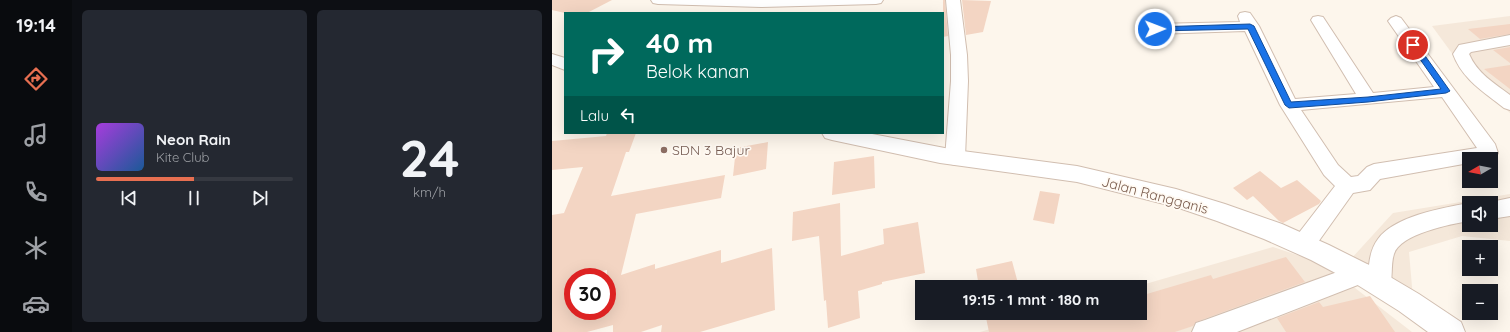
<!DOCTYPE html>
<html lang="id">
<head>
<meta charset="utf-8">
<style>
	body { margin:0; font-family:Quicksand,sans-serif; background:#242831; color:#f1f3f6; height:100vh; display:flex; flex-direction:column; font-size:15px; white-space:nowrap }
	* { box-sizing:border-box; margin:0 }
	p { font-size:13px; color:#9ea1a6 }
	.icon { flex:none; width:22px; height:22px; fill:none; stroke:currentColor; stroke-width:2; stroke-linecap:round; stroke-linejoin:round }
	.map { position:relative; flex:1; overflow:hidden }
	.side { display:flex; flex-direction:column; gap:10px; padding:10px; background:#0d0f14; width:480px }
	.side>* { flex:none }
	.banner { position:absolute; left:12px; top:12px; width:380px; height:122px; border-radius:0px; box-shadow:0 4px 16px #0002; background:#00695c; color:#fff; overflow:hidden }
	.needle { width:26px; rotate:260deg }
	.buttons { position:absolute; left:910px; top:152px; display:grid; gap:8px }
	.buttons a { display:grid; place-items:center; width:36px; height:36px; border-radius:0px; background:#171b24; box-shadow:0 4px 16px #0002; font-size:20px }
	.speed { position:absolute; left:12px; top:268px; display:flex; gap:8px; font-size:20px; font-weight:700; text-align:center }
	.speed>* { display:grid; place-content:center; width:52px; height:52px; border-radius:50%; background:#171b24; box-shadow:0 4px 16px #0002; line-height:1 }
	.speed .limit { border:6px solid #d22; background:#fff; color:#111 }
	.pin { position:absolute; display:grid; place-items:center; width:34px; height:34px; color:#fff; margin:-17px; border:2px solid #fff; border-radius:50%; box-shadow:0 1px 4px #0007 }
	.me { position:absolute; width:44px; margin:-22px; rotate:89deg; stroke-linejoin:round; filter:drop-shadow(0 0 3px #0008) }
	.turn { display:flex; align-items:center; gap:14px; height:84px; padding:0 16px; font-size:18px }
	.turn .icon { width:52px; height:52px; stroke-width:2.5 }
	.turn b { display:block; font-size:28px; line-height:34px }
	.then { display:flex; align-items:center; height:38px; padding:0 16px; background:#0003; gap:8px; font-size:15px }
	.side .widget { flex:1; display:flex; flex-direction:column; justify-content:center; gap:6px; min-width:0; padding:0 14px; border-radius:6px; background:#242831 }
	.side .dial { align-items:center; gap:0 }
	.dial b { font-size:52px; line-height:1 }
	.song { display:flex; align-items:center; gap:12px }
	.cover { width:48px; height:48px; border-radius:6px; background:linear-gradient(135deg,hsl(280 70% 55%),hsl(210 70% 35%)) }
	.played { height:4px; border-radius:2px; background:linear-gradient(90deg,#e76f51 50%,#363941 50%) }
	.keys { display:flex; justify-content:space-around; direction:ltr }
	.side .tiles { flex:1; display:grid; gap:10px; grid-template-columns:repeat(2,1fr) }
	.trip { position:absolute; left:363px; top:280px; width:232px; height:40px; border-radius:0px; background:#171b24; box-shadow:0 4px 16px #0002; font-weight:700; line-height:40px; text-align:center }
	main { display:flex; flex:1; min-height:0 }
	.tabs { display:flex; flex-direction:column; width:72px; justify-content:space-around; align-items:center; background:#090b0e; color:#9ea1a6 }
	.tabs .icon { width:28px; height:28px }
	.tabs .on { color:#e76f51 }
	.tabs b { font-size:18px; color:#f1f3f6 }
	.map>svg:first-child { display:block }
	.residential { fill:#f5e8da; fill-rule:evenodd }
	.building { fill:#f3d5c3; fill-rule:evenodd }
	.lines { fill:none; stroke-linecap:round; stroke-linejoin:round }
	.minor-casing { stroke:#d1beb0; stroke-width:2 }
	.tertiary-casing { stroke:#d1beb0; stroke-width:2 }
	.minor { fill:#fff; fill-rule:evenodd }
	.tertiary { fill:#fff; fill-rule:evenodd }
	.route { fill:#1a73e8; stroke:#114b97 }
	.education-dot { fill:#8d6e63; stroke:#fffaf3; stroke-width:1.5 }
	.labels { text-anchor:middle; stroke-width:3.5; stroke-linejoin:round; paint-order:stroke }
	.education-label { font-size:14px; fill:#785e54; stroke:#fffaf3; text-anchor:start }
	.street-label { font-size:14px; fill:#7a5c4d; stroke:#fffaf3 }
</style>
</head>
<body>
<main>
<nav class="tabs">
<b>19:14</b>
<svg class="icon on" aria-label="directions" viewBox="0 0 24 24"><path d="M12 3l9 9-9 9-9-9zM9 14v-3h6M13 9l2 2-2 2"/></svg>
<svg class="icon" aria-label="music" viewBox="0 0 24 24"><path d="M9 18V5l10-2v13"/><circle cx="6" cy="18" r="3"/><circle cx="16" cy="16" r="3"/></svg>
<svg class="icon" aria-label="phone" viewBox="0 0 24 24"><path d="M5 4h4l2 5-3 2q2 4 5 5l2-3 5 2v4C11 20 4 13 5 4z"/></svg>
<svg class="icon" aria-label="climate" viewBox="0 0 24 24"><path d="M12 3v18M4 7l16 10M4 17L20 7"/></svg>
<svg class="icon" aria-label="car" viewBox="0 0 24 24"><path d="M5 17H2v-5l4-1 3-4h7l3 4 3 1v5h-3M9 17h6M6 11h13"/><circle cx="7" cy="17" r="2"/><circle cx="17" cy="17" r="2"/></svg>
</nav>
<section class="side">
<div class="tiles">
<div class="widget">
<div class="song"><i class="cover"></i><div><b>Neon Rain</b><p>Kite Club</p></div></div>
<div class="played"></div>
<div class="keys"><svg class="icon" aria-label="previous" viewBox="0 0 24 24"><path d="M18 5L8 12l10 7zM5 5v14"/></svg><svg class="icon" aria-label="pause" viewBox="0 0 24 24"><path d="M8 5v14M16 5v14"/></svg><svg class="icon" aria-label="next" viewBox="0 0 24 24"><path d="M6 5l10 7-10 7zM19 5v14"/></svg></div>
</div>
<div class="widget dial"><b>24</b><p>km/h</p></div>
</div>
</section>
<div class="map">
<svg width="958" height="332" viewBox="0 0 958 332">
	<rect width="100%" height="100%" fill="#fdf6ec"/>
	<g class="residential">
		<polygon points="958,16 958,113 910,67 880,26"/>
		<path d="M958,194v47l-48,-5 -53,16 4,46 -62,-39 42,-46zM917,203h22v22h-22z"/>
		<polygon points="721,247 772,264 860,332 428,332 493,313 588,313 588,287 583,287"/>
	</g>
	<g class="building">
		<polygon points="0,0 60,0 35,13 13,13 0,10"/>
		<polygon points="391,0 393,0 396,36 391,37"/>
		<polygon points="410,0 439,1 431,32 414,35"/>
		<polygon points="958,24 958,34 928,39 916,29"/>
		<polygon points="958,47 958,63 941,50"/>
		<polygon points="958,65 958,89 932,69"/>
		<path d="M55,133h29l-7,19h-3l-15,44 114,-21 -4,23 -85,16 -15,61 34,-11v5l66,-19v13l51,-15 3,62 -75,22h-39l1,-7 -21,7h-28v-7l-26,7h-35v-117l12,-2 19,-46 -31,3v-29l54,-5zM55,270v41h-34v-34z"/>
		<polygon points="216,142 214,169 181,176 184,148"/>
		<polygon points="322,156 323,188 280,195 282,162"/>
		<polygon points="708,171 729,188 745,180 769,201 767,204 731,223 727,221 701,196 695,200 681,188"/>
		<polygon points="488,191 508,194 502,224 481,220"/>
		<polygon points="288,203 289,256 332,244 331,229 366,222 373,273 330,282 330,284 306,291 308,318 276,328 274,300 272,301 267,236 240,241 241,212"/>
		<polygon points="734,257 753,282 644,322 641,326 623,332 437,332 433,313 588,313 588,296 659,275 661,279"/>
		<polygon points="460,261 467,287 427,287 424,269"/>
		<polygon points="818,296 843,332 734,332 725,318 767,302 771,307"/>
	</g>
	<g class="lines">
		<defs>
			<g id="minor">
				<polygon points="99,0 331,0 329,3 324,4 209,7 106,4 101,3"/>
				<polygon points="394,0 408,0 415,55 416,81 413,158 410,163 403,165 396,163 393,158 399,81 399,55"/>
				<path d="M693,12l5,1 9,13 36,73 61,-5 -45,-74 2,-3 5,-1 5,1 50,76 61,-6 -46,-66 3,-3 5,-2 5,2 94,126 3,9 -3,5 -26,1v4l-89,16 -10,11 -17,3 -42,59 -8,3 -8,-3 -3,-7 3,-7 40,-52 -11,-11 -44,-70 -35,-74 -90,3 -5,-2 -3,-3 3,-3 5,-2 85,-2 -2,-6 2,-3zM890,97l35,51 -103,16 -7,3 -9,9 -7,1 -13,-12 -37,-55z"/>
				<path d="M958,35v10l-39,7 -2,2c8,19 25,29 41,41v15l-6,-2c-20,-16 -42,-29 -51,-54l6,-9z"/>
				<polygon points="958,198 958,216 939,219 939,203 934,203"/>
				<path d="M917,203v18c-18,3 -69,13 -75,33 -4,12 0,25 -6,37l-8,3 -8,-3 -4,-10 -131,51h-45l4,-9 9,-3 157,-57 7,2c1,-9 3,-18 9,-26 17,-23 64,-31 91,-36z"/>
			</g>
			<g id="tertiary">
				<polygon points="0,54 13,58 13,70 0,65"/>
				<polygon points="270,133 315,133 403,150 525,166 624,189 673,204 730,224 777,245 823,268 867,294 909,322 913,332 876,332 847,311 804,284 759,260 712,239 665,221 624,207 525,182 388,163 280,140 273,138"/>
			</g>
		</defs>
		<use href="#minor" class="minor-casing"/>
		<use href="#tertiary" class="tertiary-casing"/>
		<use href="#minor" class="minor"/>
		<use href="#tertiary" class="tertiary"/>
	</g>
	<polygon class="route" points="698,24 702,26 739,102 816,97 889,89 858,45 861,42 864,43 898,91 894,93 816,102 737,108 733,105 696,29 603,31 600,29 603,27"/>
	<circle class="education-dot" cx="112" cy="150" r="4"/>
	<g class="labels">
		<g class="education-label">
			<text x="120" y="155">SDN 3 Bajur</text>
		</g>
		<g class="street-label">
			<text transform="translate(603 195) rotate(15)" y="5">Jalan Rangganis</text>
		</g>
	</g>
</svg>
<div class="buttons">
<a><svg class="needle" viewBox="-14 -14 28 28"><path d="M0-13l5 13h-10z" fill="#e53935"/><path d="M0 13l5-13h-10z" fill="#9ea1a6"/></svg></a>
<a><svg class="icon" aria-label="sound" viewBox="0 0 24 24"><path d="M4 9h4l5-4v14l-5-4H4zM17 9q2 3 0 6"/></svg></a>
<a>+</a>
<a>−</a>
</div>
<div class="speed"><div class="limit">30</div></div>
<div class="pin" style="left:861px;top:45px;background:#d93025"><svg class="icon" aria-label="arrive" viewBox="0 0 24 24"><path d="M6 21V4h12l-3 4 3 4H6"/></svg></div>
<svg class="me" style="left:603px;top:29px" viewBox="-20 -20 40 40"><circle r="17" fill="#1a73e8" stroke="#fff" stroke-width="3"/><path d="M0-11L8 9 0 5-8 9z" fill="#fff"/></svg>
<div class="trip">19:15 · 1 mnt · 180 m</div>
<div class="banner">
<div class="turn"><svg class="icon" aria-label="right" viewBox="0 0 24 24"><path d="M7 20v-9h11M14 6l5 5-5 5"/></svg><div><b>40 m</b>Belok kanan</div></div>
<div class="then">Lalu<svg class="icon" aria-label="left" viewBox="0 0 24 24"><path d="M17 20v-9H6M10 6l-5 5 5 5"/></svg></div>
</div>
</div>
</main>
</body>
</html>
